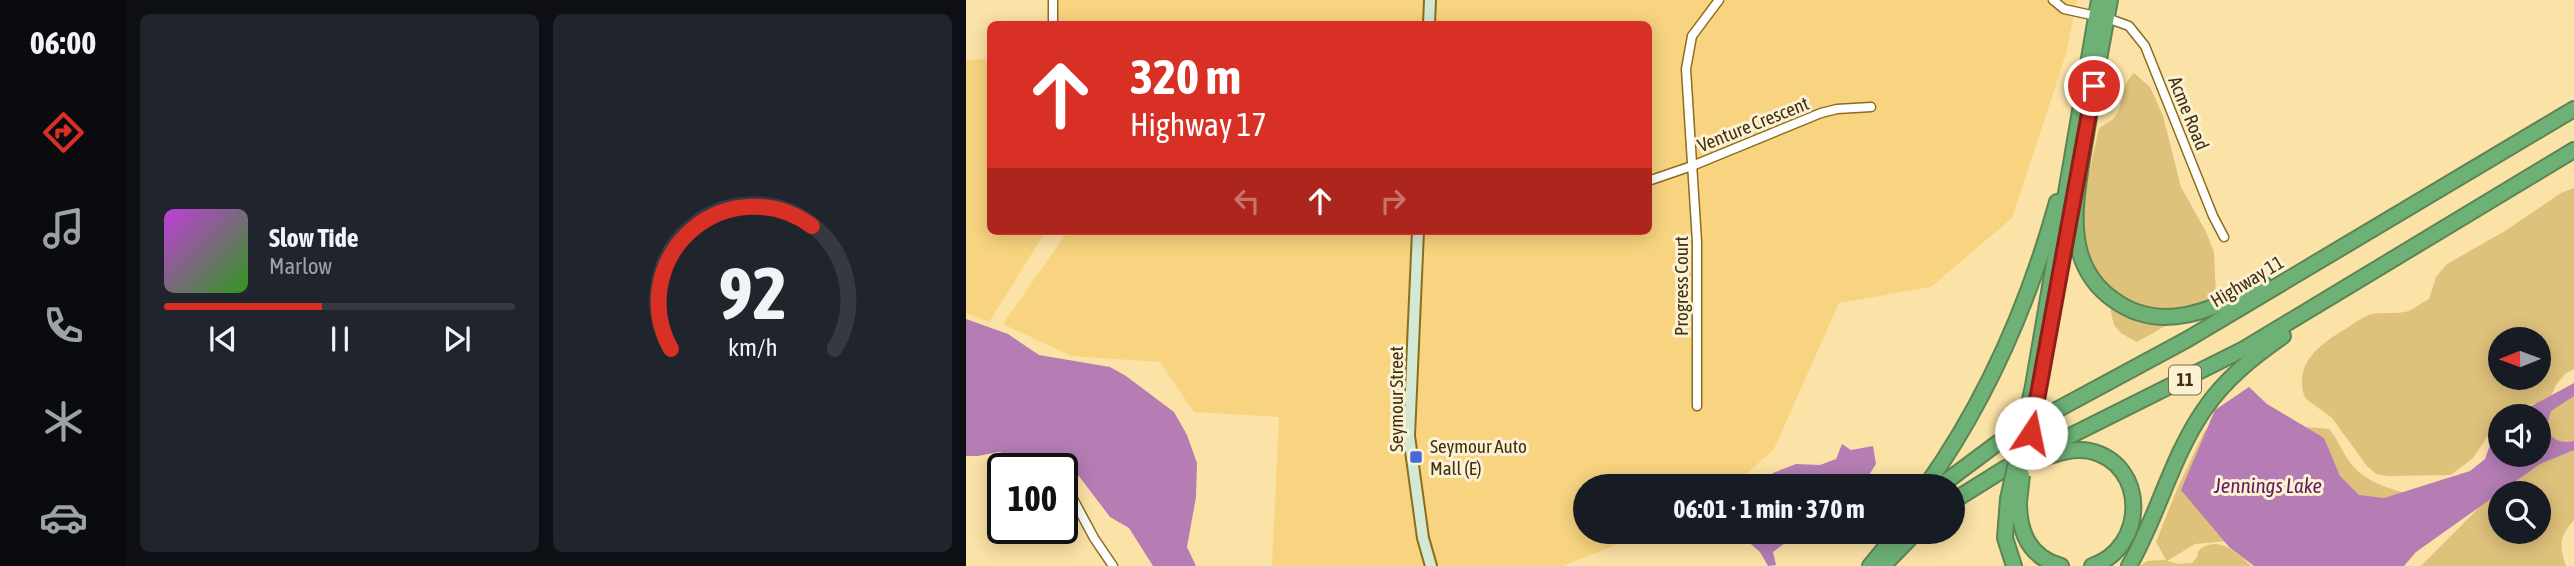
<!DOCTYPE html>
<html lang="en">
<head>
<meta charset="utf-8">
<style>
	body { margin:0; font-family:"Asap Condensed",sans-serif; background:#20242c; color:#f1f3f6; height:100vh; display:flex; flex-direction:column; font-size:26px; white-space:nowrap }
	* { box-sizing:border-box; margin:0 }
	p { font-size:23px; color:#9ea1a6 }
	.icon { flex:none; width:38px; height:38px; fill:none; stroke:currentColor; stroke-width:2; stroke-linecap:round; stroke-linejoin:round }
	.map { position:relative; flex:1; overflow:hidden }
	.drawer { display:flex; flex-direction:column; gap:14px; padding:14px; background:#0d0f14; width:840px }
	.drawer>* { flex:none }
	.top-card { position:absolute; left:21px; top:21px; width:665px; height:214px; border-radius:10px; box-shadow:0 4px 18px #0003; background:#d93025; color:#fff; overflow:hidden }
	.needle { width:46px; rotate:269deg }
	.controls { position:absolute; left:1522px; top:327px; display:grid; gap:14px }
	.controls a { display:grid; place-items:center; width:63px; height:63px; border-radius:50%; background:#171b24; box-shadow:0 4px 18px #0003; font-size:35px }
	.speed { position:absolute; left:21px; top:453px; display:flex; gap:14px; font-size:35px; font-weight:700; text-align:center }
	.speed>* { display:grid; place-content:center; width:91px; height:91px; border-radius:50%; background:#171b24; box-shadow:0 4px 18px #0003; line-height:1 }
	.speed .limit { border:4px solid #111; border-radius:10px; background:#fff; color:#111 }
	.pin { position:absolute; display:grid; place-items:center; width:60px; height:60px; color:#fff; margin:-30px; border:4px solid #fff; border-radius:50%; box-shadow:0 2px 7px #0007 }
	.me { position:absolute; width:77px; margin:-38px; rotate:11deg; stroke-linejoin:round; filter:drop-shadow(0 0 5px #0008) }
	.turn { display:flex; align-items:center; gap:24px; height:147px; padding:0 28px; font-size:32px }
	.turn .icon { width:91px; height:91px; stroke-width:2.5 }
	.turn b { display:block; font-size:49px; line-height:60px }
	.lanes { display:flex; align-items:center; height:66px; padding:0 28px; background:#0003; justify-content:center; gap:35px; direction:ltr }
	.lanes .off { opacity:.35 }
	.drawer .card { flex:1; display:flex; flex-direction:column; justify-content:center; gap:10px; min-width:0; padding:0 24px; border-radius:10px; background:#20242c }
	.drawer .dial { align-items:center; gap:0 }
	.dial svg { height:182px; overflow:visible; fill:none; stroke:#363941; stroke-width:7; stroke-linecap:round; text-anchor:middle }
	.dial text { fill:#f1f3f6; stroke:none }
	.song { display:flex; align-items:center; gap:21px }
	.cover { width:84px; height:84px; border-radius:10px; background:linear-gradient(135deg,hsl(290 70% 55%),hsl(110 70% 35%)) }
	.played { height:7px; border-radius:4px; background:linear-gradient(90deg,#d93025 45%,#363941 45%) }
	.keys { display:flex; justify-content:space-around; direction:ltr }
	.drawer .tiles { flex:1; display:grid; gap:14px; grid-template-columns:repeat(2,1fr) }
	.trip { position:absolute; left:607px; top:474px; width:392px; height:70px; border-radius:35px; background:#171b24; box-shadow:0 4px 18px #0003; font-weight:700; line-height:70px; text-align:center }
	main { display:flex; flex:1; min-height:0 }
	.menu { display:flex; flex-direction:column; width:126px; justify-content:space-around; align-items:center; background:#090b0e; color:#9ea1a6 }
	.menu .icon { width:49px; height:49px }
	.menu .on { color:#d93025 }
	.menu b { font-size:32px; color:#f1f3f6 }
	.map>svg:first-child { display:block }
	.built { fill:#f8d480 }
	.green { fill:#dec17b; fill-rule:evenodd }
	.water { fill:#b57db4 }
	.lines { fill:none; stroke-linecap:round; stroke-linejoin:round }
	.street-casing { stroke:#8b6d1d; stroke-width:11 }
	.secondary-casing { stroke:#8b6d1d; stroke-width:14 }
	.highway-casing { stroke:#5d8453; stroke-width:18 }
	.street { stroke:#fff; stroke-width:8 }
	.secondary { stroke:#d4e8d6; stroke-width:10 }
	.highway { stroke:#6eb177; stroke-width:14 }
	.highway-bridge-casing { stroke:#5d8453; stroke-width:18; stroke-linecap:butt }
	.highway-bridge { stroke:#6eb177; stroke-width:14 }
	.route-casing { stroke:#8d1f18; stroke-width:18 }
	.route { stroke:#d93025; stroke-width:12 }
	.poi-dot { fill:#4568db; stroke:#fdf1d4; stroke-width:2.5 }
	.labels { text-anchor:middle; stroke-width:6; stroke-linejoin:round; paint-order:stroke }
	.shield { fill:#fdf1d4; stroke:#776b4c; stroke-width:2 }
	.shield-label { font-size:18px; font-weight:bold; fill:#3d3111 }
	.street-label { font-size:19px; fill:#3d3111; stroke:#fdf1d4 }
	.poi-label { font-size:19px; fill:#3d3111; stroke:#fdf1d4; text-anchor:start }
	.water-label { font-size:21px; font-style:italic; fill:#601c61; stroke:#fdf1d4 }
</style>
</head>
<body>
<main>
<nav class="menu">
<b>06:00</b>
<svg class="icon on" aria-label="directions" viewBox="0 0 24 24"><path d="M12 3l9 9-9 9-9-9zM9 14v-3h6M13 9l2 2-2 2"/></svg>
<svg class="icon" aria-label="music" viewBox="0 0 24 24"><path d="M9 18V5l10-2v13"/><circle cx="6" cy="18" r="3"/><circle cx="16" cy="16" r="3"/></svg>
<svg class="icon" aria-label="phone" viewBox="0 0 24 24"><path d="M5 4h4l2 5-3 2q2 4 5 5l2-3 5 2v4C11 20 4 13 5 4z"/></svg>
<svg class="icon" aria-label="climate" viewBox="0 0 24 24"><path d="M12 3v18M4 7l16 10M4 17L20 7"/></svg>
<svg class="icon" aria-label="car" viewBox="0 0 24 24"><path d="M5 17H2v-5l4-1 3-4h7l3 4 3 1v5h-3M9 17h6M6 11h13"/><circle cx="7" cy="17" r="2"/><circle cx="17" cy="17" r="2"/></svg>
</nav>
<section class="drawer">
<div class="tiles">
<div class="card">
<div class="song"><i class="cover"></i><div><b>Slow Tide</b><p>Marlow</p></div></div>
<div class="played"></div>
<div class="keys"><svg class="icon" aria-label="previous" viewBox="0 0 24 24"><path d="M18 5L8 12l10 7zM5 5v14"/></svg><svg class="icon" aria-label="pause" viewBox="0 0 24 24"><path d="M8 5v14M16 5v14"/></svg><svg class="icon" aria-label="next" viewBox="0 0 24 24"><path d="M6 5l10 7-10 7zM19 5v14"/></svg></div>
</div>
<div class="card dial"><svg viewBox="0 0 100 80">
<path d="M14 69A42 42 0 1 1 86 69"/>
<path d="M14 69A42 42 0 0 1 76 15" stroke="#d93025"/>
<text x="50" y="56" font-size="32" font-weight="700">92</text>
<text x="50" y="72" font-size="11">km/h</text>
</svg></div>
</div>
</section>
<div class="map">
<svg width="1608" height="566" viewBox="0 0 1608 566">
	<rect width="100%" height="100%" fill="#fbe2a6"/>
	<g class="built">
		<polygon points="90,0 1111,0 1100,54 1046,218 965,287 873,303 808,449 767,486 620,486 620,532 683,532 597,566 306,566 313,417 228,412 194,362 105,356 37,324 102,231 682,231 682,24 91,24"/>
		<polygon points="24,59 24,231 80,231 23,322 0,313 0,60"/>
	</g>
	<g class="green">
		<path d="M1168,73l16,14 13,29 18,71 25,45 8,20 2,45 -79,45 -15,-8 -8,-9 -8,-34 -31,-54 24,-109c4,-3 11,-6 14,-9 12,-12 5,-30 21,-46z"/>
		<path d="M1608,188v181l-9,5 -9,11 -5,11 -5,5 -30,7 -15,8 -28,42 -22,17 -63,1 -12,-2 -9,-8 -35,-48 -27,-20c-12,-33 13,-53 39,-68 9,-6 18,-13 28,-16 11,-2 22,0 33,-2 8,-2 16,-9 24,-13l7,-22 11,-13 58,-33 56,-38zM1535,340h38v38h-38z"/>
		<path d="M1608,391v129c-15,17 -15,26 -8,46h-145l108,-109 10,-2v-39zM1535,494h38v38h-38z"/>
		<path d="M1328,426l35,3c8,9 12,20 18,29 13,21 36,29 58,35l-178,48 -32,3 -28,17 11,3 14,-1 5,-6 1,-6c20,-17 38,1 53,15h-111l7,-5 19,-1 -10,-18 22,-55 27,-57z"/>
	</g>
	<g class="water">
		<polygon points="0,319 42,334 73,355 144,367 160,376 208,412 221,435 231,463 230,497 221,547 230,566 187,566 163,528 144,517 106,467 32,452 12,456 0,456"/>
		<path d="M1608,383v13l-23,15 -5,16c4,13 16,17 28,14v9l-34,14 -124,88 -12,14h-150l-25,-19 -48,-57 34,-80 34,-23 18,17 57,34 16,38 19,19 25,3 86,-27 15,-12 12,-34 4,-2v32h38v-39h-26z"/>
		<polygon points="876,444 885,450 907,446 910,464 896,486 791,486 807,473 830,464 854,465 870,459"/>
		<polygon points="771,532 834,532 807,552 810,565 802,566 794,552"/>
	</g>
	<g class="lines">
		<defs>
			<g id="street">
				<polyline points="87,0 87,24"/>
				<polyline points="1087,0 1098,9 1130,16"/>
				<polyline points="1141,18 1163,26 1179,46 1247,216 1258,237"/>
				<polyline points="682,181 726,166 855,113 871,109 905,107"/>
				<polyline points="731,406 731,242 720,69 726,36 753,0"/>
				<polyline points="96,492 106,497 128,538 147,566"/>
			</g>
			<g id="secondary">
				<polyline points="463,24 464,0"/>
				<polyline points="452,231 443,436 457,538 465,566"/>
			</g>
			<g id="highway">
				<path d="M1144,0c-10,51 -19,102 -27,153 -5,32 -12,68 -3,100 6,20 18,36 34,47 49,36 103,7 150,-16"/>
				<polyline points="1067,386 1133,0"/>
				<path d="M1075,459c16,-6 32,-11 49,-8 58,13 57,97 2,115"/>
				<path d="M960,486c60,-85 103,-183 131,-284"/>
				<polyline points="974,486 1037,439 1222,339 1608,109"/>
				<polyline points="1042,499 1039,538 1048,566"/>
				<polyline points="987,501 1040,468 1278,349 1608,150"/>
				<path d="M1053,502c0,30 10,55 42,64"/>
				<polyline points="904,566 932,532"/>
				<polyline points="917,566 950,532"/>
				<path d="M1163,566c29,-50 42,-108 75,-156 21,-31 49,-53 79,-74"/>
			</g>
		</defs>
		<use href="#street" class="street-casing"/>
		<use href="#secondary" class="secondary-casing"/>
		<use href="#highway" class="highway-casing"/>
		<use href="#street" class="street"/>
		<use href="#secondary" class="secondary"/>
		<use href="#highway" class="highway"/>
		<defs>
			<g id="highway-bridge">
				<polyline points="1042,499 1067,386"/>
				<polyline points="1053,502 1056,475"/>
			</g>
		</defs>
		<use href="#highway-bridge" class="highway-bridge-casing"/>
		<use href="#highway-bridge" class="highway-bridge"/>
	</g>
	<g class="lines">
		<defs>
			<polyline id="route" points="1065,433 1128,86"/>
		</defs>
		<use href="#route" class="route-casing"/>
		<use href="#route" class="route"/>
	</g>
	<rect class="poi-dot" x="443" y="450" width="14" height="14" rx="3.5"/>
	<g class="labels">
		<rect class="shield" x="1203" y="365.5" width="32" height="29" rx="5"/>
		<g class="shield-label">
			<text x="1219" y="386">11</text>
		</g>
		<g class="street-label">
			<text transform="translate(1223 113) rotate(68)" y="7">Acme Road</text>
			<text transform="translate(787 124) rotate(-22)" y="7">Venture Crescent</text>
			<text transform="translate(1281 281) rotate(-31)" y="7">Highway 11</text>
			<text transform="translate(715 286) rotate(-90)" y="7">Progress Court</text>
			<text transform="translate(430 399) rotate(-90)" y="7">Seymour Street</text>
		</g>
		<g class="poi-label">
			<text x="464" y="453">Seymour Auto<tspan x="464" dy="22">Mall (E)</tspan></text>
		</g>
		<g class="water-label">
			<text x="1302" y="493">Jennings Lake</text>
		</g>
	</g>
</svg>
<div class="controls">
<a><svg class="needle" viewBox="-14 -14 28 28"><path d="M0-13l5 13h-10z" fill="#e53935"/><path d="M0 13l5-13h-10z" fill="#9ea1a6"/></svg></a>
<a><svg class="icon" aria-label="sound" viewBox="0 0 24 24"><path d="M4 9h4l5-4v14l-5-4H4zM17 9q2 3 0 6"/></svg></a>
<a><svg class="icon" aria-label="search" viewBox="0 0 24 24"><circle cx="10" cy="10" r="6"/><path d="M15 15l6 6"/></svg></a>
</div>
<div class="speed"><div class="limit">100</div></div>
<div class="pin" style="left:1128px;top:86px;background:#d93025"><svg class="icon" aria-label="arrive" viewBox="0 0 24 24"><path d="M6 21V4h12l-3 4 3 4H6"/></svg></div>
<svg class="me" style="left:1065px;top:433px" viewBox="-20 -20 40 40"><circle r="19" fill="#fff"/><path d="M0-13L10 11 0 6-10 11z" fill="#d93025"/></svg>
<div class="trip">06:01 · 1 min · 370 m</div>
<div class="top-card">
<div class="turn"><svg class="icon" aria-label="ahead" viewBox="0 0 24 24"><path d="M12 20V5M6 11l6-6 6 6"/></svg><div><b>320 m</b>Highway 17</div></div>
<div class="lanes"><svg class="icon off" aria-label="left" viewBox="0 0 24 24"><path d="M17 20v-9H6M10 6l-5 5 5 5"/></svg><svg class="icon" aria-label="ahead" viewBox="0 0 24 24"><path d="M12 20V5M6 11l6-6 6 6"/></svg><svg class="icon off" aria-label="right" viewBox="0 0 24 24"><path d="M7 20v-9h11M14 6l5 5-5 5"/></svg></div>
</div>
</div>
</main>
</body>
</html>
